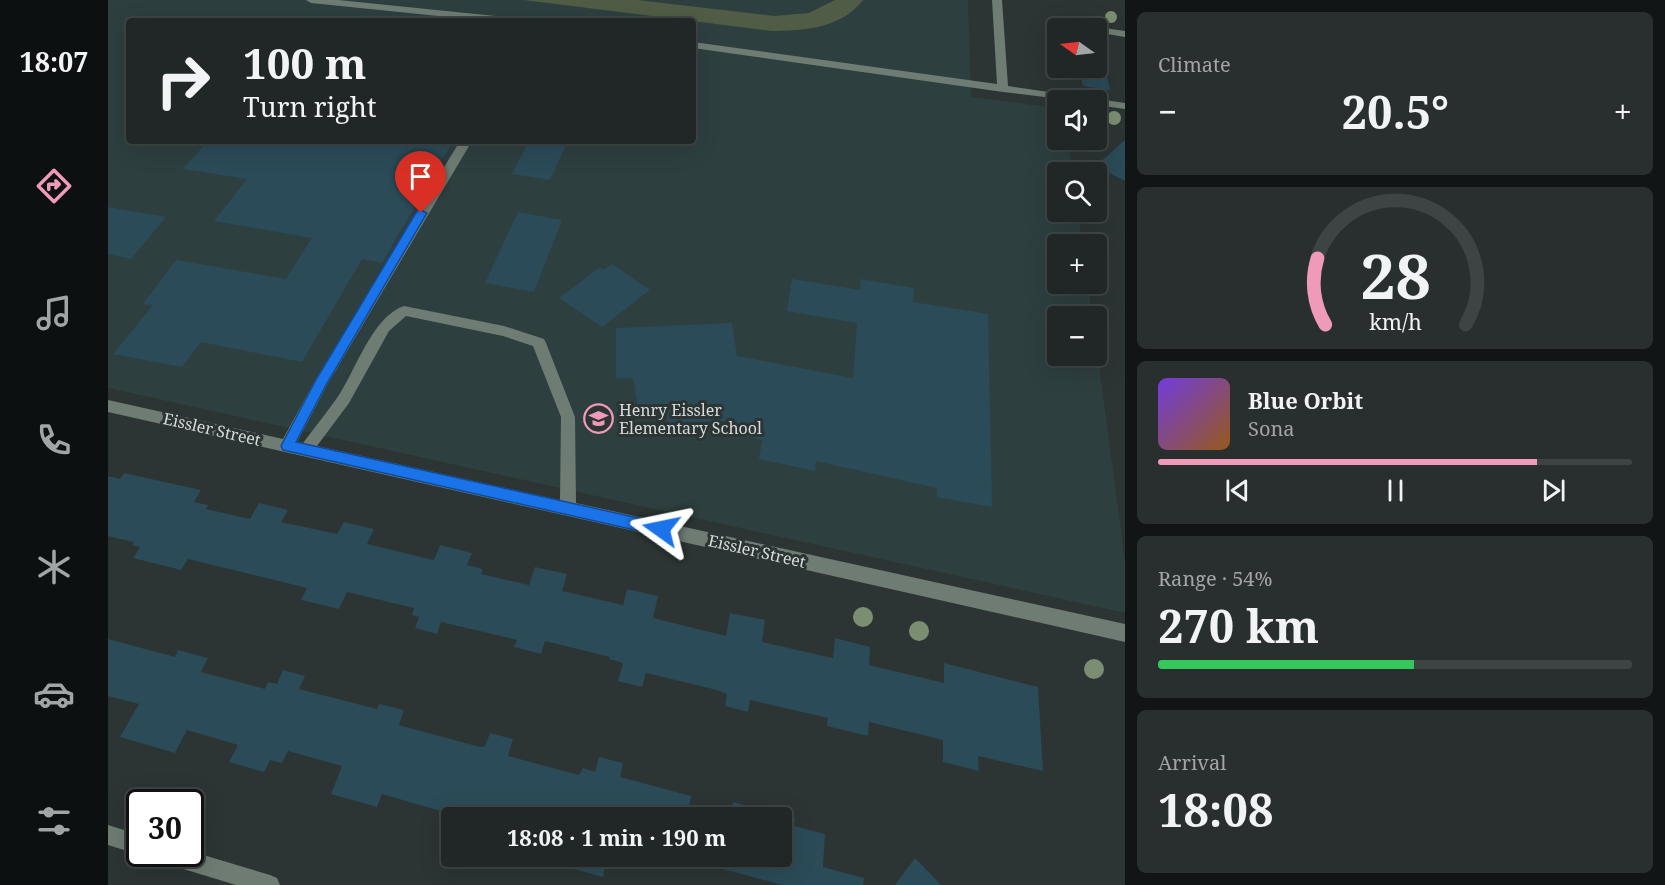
<!DOCTYPE html>
<html lang="en">
<head>
<meta charset="utf-8">
<style>
	body { margin:0; font-family:"Noto Serif",serif; background:#292f2f; color:#f1f3f6; height:100vh; display:flex; flex-direction:column; font-size:22px; white-space:nowrap }
	* { box-sizing:border-box; margin:0 }
	p { font-size:20px; color:#a2a5a7 }
	.icon { flex:none; width:33px; height:33px; fill:none; stroke:currentColor; stroke-width:2; stroke-linecap:round; stroke-linejoin:round }
	.map { position:relative; flex:1; overflow:hidden }
	.side { display:flex; flex-direction:column; gap:12px; padding:12px; background:#121515; width:540px }
	.side>* { flex:none }
	.banner { position:absolute; left:18px; top:18px; width:570px; height:126px; border-radius:6px; box-shadow:0 6px 24px #0002,0 0 0 2px #3e4444; background:#212727; color:#f1f3f6; overflow:hidden }
	.needle { width:39px; rotate:284deg }
	.buttons { position:absolute; left:939px; top:18px; display:grid; gap:12px }
	.buttons a { display:grid; place-items:center; width:60px; height:60px; border-radius:6px; background:#212727; box-shadow:0 6px 24px #0002,0 0 0 2px #3e4444; font-size:30px }
	.speed { position:absolute; left:18px; top:789px; display:flex; gap:12px; font-size:30px; font-weight:700; text-align:center }
	.speed>* { display:grid; place-content:center; width:78px; height:78px; border-radius:50%; background:#212727; box-shadow:0 6px 24px #0002,0 0 0 2px #3e4444; line-height:1 }
	.speed .limit { border:3px solid #111; border-radius:9px; background:#fff; color:#111 }
	.pin { position:absolute; display:grid; place-items:center; width:51px; height:51px; color:#fff; margin:-62px -26px; border-radius:50% 50% 50% 0; rotate:-45deg; box-shadow:0 0 6px #0007 }
	.pin .icon { rotate:45deg }
	.me { position:absolute; width:66px; margin:-33px; rotate:282deg; stroke-linejoin:round; filter:drop-shadow(0 0 4px #0008) }
	.turn { display:flex; align-items:center; gap:21px; height:126px; padding:0 18px; font-size:27px }
	.turn .icon { width:78px; height:78px; stroke-width:2.5 }
	.turn b { display:block; font-size:42px; line-height:51px }
	.big { font-size:45px; font-weight:700; line-height:1.1 }
	.side .tile { flex:1; display:flex; flex-direction:column; justify-content:center; gap:9px; min-width:0; padding:0 21px; border-radius:9px; background:#292f2f }
	.side .dial { align-items:center; gap:0 }
	.dial svg { height:156px; overflow:visible; fill:none; stroke:#3e4444; stroke-width:7; stroke-linecap:round; text-anchor:middle }
	.dial text { fill:#f1f3f6; stroke:none }
	.song { display:flex; align-items:center; gap:18px }
	.cover { width:72px; height:72px; border-radius:9px; background:linear-gradient(135deg,hsl(260 70% 55%),hsl(30 70% 35%)) }
	.played { height:6px; border-radius:3px; background:linear-gradient(90deg,#ef9ab8 80%,#3e4444 80%) }
	.keys { display:flex; justify-content:space-around; direction:ltr }
	.heat { display:flex; justify-content:space-between; align-items:center; font-size:33px; direction:ltr }
	.charge { height:9px; border-radius:4px; background:linear-gradient(90deg,#34c759 54%,#3e4444 0) }
	.trip { position:absolute; left:333px; top:807px; width:351px; height:60px; border-radius:6px; background:#212727; box-shadow:0 6px 24px #0002,0 0 0 2px #3e4444; font-weight:700; line-height:60px; text-align:center }
	main { display:flex; flex:1; min-height:0 }
	.dock { display:flex; flex-direction:column; width:108px; justify-content:space-around; align-items:center; background:#0d1010; color:#a2a5a7 }
	.dock .icon { width:42px; height:42px }
	.dock .on { color:#ef9ab8 }
	.dock b { font-size:27px; color:#f1f3f6 }
	.map>svg:first-child { display:block }
	.built { fill:#2e3f3f; fill-rule:evenodd }
	.green { fill:#505c45 }
	.building { fill:#2b4b58 }
	.lines { fill:none; stroke-linecap:round; stroke-linejoin:round }
	.minor { fill:#6e7c74; fill-rule:evenodd }
	.tree { fill:#7c8e72 }
	.route { fill:#1a73e8; stroke:#114b97; stroke-width:1.5 }
	.labels { text-anchor:middle; stroke-width:6; stroke-linejoin:round; paint-order:stroke }
	.poi-label { font-size:16px; fill:#d6dbdb; stroke:#2c3434; text-anchor:start }
	.street-label { font-size:16px; fill:#d6dbdb; stroke:#2c3434 }
</style>
</head>
<body>
<main>
<nav class="dock">
<b>18:07</b>
<svg class="icon on" aria-label="directions" viewBox="0 0 24 24"><path d="M12 3l9 9-9 9-9-9zM9 14v-3h6M13 9l2 2-2 2"/></svg>
<svg class="icon" aria-label="music" viewBox="0 0 24 24"><path d="M9 18V5l10-2v13"/><circle cx="6" cy="18" r="3"/><circle cx="16" cy="16" r="3"/></svg>
<svg class="icon" aria-label="phone" viewBox="0 0 24 24"><path d="M5 4h4l2 5-3 2q2 4 5 5l2-3 5 2v4C11 20 4 13 5 4z"/></svg>
<svg class="icon" aria-label="climate" viewBox="0 0 24 24"><path d="M12 3v18M4 7l16 10M4 17L20 7"/></svg>
<svg class="icon" aria-label="car" viewBox="0 0 24 24"><path d="M5 17H2v-5l4-1 3-4h7l3 4 3 1v5h-3M9 17h6M6 11h13"/><circle cx="7" cy="17" r="2"/><circle cx="17" cy="17" r="2"/></svg>
<svg class="icon" aria-label="filters" viewBox="0 0 24 24"><path d="M4 7h16M4 17h16"/><circle cx="9" cy="7" r="2"/><circle cx="15" cy="17" r="2"/></svg>
</nav>
<div class="map">
<svg width="1017" height="885" viewBox="0 0 1017 885">
	<rect width="100%" height="100%" fill="#2c3434"/>
	<path class="built" d="M0,0h860l3,97 86,11 1,32h10l5,32h-15v40h20l4,32h-24v40h30l4,32h-34v40h38l1,-6 28,211v52l-1017,-225zM21,21h564v120h-564z"/>
	<path class="green" d="M416,0h113l137,16 35,-3 26,-13h28c-21,28 -59,31 -92,31z"/>
	<g class="building">
		<polygon points="988,67 997,68 1002,90 975,86 971,68"/>
		<polygon points="1017,140 1017,181 988,166"/>
		<polygon points="100,141 345,141 274,263 254,259 194,362 93,342 74,367 5,354 45,305 35,304 68,260 178,279 204,238 106,221 139,179 75,169"/>
		<polygon points="421,141 460,141 442,180 404,174"/>
		<polygon points="0,207 58,217 23,259 0,254"/>
		<polygon points="410,212 454,220 426,292 377,283"/>
		<polygon points="504,264 542,290 494,327 451,298 492,267 495,270"/>
		<polygon points="684,279 752,290 753,279 806,288 805,302 880,314 884,507 829,497 829,488 708,461 707,471 651,459 654,440 624,433 626,420 561,428 557,405 530,408 525,378 508,378 508,328 624,323 629,356 745,378 749,323 679,311"/>
		<polygon points="16,473 93,490 86,502 100,505 98,509 142,519 151,503 180,510 173,522 229,534 236,522 266,529 259,544 326,560 332,545 364,553 359,565 375,569 373,574 421,585 427,567 459,574 454,591 515,605 519,589 550,596 545,618 618,636 622,613 657,620 654,642 725,658 727,638 762,647 761,665 836,683 836,663 930,687 935,771 870,756 871,771 835,762 835,740 761,722 760,736 719,726 720,718 642,700 640,712 617,706 619,694 609,690 538,673 534,687 510,681 515,663 501,659 502,657 437,641 433,654 406,647 409,640 333,622 329,634 307,628 311,617 304,615 306,608 239,592 231,609 193,600 199,588 80,559 73,570 25,558 32,547 24,545 26,542 0,536 0,476 12,479"/>
		<polygon points="0,639 67,657 70,650 100,658 93,672 157,689 160,682 169,684 175,670 197,676 191,689 269,709 271,704 296,710 291,725 372,747 377,746 382,733 405,739 400,756 471,775 475,768 487,772 491,757 515,763 512,777 583,796 579,818 337,818 339,813 274,794 269,807 223,794 234,766 180,751 174,763 162,760 156,772 121,762 130,745 79,730 67,753 12,737 31,704 0,696"/>
		<polygon points="625,802 687,818 686,826 717,834 715,867 756,878 755,885 674,885 615,869 616,856 674,856 674,818 622,818"/>
		<polygon points="451,856 499,856 495,877 449,864"/>
		<polygon points="807,858 833,885 787,885"/>
	</g>
	<g class="lines">
		<g class="minor">
			<polygon points="198,0 230,0 407,18 412,21 379,21 203,3"/>
			<polygon points="884,0 894,0 900,86 1017,103 1017,109 988,105 988,100 961,100 895,92 585,48 585,42 889,84"/>
			<polygon points="996,28 1017,31 1017,37 993,33 993,29"/>
			<path d="M352,141h12l-145,244 -30,57 6,1c12,-16 25,-32 36,-48 17,-26 34,-79 65,-89l100,20 40,13 2,4 29,74 1,86 549,121v18l-1017,-230v-12l175,39 34,-62zM298,316l97,20 30,10 28,71 -1,83 -243,-54 32,-43 40,-72z"/>
			<polygon points="0,825 32,835 32,854 36,854 32,855 0,845"/>
			<polygon points="82,851 162,875 169,878 172,885 128,885 59,864 52,861 49,854 82,854"/>
		</g>
	</g>
	<g class="tree">
		<circle cx="1003" cy="17" r="6"/>
		<circle cx="1006" cy="118" r="7"/>
		<circle cx="755" cy="617" r="10"/>
		<circle cx="811" cy="631" r="10"/>
		<circle cx="986" cy="669" r="10"/>
	</g>
	<polygon class="route" points="313,210 319,213 218,385 188,442 553,523 558,525 560,529 558,534 553,536 175,450 173,446 209,378 309,211"/>
	<defs>
		<symbol id="school-ring" viewBox="-11 -11 22 22"><circle r="9.5" fill="#2c3434" stroke="#ef9ab8" stroke-width="1.5"/><path d="M0-5L7-2L0 1L-7-2ZM-4 1L0 2.5L4 1V4Q0 6-4 4Z" fill="#ef9ab8"/></symbol>
	</defs>
	<g fill-rule="evenodd">
		<use href="#school-ring" x="474" y="402" width="33" height="33"/>
	</g>
	<g class="labels">
		<g class="poi-label">
			<text x="511" y="416">Henry Eissler<tspan x="511" dy="18">Elementary School</tspan></text>
		</g>
		<g class="street-label">
			<text transform="translate(104 429) rotate(13)" y="6">Eissler Street</text>
			<text transform="translate(649 551) rotate(13)" y="6">Eissler Street</text>
		</g>
	</g>
</svg>
<div class="buttons">
<a><svg class="needle" viewBox="-14 -14 28 28"><path d="M0-13l5 13h-10z" fill="#e53935"/><path d="M0 13l5-13h-10z" fill="#a2a5a7"/></svg></a>
<a><svg class="icon" aria-label="sound" viewBox="0 0 24 24"><path d="M4 9h4l5-4v14l-5-4H4zM17 9q2 3 0 6"/></svg></a>
<a><svg class="icon" aria-label="search" viewBox="0 0 24 24"><circle cx="10" cy="10" r="6"/><path d="M15 15l6 6"/></svg></a>
<a>+</a>
<a>−</a>
</div>
<div class="speed"><div class="limit">30</div></div>
<div class="pin" style="left:313px;top:213px;background:#d93025"><svg class="icon" aria-label="arrive" viewBox="0 0 24 24"><path d="M6 21V4h12l-3 4 3 4H6"/></svg></div>
<svg class="me" style="left:553px;top:529px" viewBox="-20 -20 40 40"><path d="M0-17L14 15 0 8-14 15z" fill="#1a73e8" stroke="#fff" stroke-width="4"/></svg>
<div class="trip">18:08 · 1 min · 190 m</div>
<div class="banner">
<div class="turn"><svg class="icon" aria-label="right" viewBox="0 0 24 24"><path d="M7 20v-9h11M14 6l5 5-5 5"/></svg><div><b>100 m</b>Turn right</div></div>
</div>
</div>
<section class="side">
<div class="tile"><p>Climate</p>
<div class="heat"><a>−</a><b class="big">20.5°</b><a>+</a></div>
</div>
<div class="tile dial"><svg viewBox="0 0 100 80">
<path d="M14 69A42 42 0 1 1 86 69"/>
<path d="M14 69A42 42 0 0 1 10 35" stroke="#ef9ab8"/>
<text x="50" y="56" font-size="32" font-weight="700">28</text>
<text x="50" y="72" font-size="11">km/h</text>
</svg></div>
<div class="tile">
<div class="song"><i class="cover"></i><div><b>Blue Orbit</b><p>Sona</p></div></div>
<div class="played"></div>
<div class="keys"><svg class="icon" aria-label="previous" viewBox="0 0 24 24"><path d="M18 5L8 12l10 7zM5 5v14"/></svg><svg class="icon" aria-label="pause" viewBox="0 0 24 24"><path d="M8 5v14M16 5v14"/></svg><svg class="icon" aria-label="next" viewBox="0 0 24 24"><path d="M6 5l10 7-10 7zM19 5v14"/></svg></div>
</div>
<div class="tile"><p>Range · 54%</p><b class="big">270 km</b><div class="charge"></div></div>
<div class="tile"><p>Arrival</p><b class="big">18:08</b></div>
</section>
</main>
</body>
</html>
